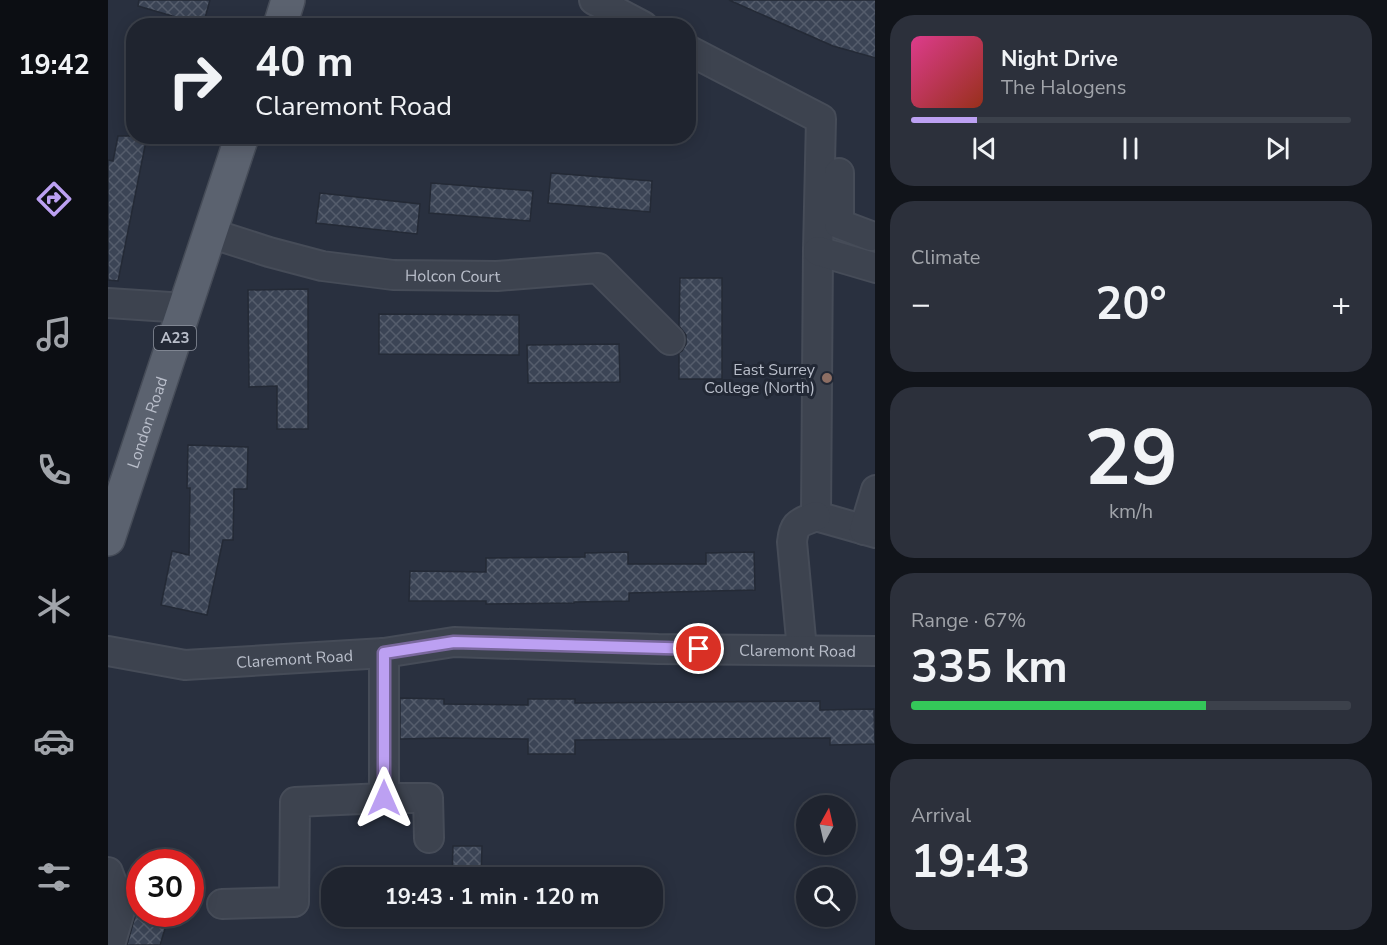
<!DOCTYPE html>
<html lang="en">
<head>
<meta charset="utf-8">
<style>
	body { margin:0; font-family:"Nunito Sans",sans-serif; background:#2c303b; color:#f1f3f6; height:100vh; display:flex; flex-direction:column; font-size:22px; white-space:nowrap }
	* { box-sizing:border-box; margin:0 }
	p { font-size:20px; color:#a1a4aa }
	.icon { flex:none; width:33px; height:33px; fill:none; stroke:currentColor; stroke-width:2; stroke-linecap:round; stroke-linejoin:round }
	.map { position:relative; flex:1; overflow:hidden }
	.panel { display:flex; flex-direction:column; gap:15px; padding:15px; background:#11141a; width:512px }
	.panel>* { flex:none }
	.banner { position:absolute; left:18px; top:18px; width:570px; height:126px; border-radius:24px; box-shadow:0 3px 15px #0003,0 0 0 2px #3c414b; background:#1f242f; color:#f1f3f6; overflow:hidden }
	.needle { width:39px; rotate:8deg }
	.controls { position:absolute; left:688px; top:795px; display:grid; gap:12px }
	.controls a { display:grid; place-items:center; width:60px; height:60px; border-radius:50%; background:#1f242f; box-shadow:0 3px 15px #0003,0 0 0 2px #3c414b; font-size:30px }
	.speed { position:absolute; left:18px; top:849px; display:flex; gap:12px; font-size:30px; font-weight:700; text-align:center }
	.speed>* { display:grid; place-content:center; width:78px; height:78px; border-radius:50%; background:#1f242f; box-shadow:0 3px 15px #0003,0 0 0 2px #3c414b; line-height:1 }
	.speed .limit { border:9px solid #d22; background:#fff; color:#111 }
	.pin { position:absolute; display:grid; place-items:center; width:51px; height:51px; color:#fff; margin:-26px; border:3px solid #fff; border-radius:50%; box-shadow:0 2px 6px #0007 }
	.me { position:absolute; width:66px; margin:-33px; rotate:0deg; stroke-linejoin:round; filter:drop-shadow(0 0 4px #0008) }
	.turn { display:flex; align-items:center; gap:21px; height:126px; padding:0 30px; font-size:27px }
	.turn .icon { width:78px; height:78px; stroke-width:2.5 }
	.turn b { display:block; font-size:42px; line-height:51px }
	.big { font-size:45px; font-weight:700; line-height:1.1 }
	.panel .widget { flex:1; display:flex; flex-direction:column; justify-content:center; gap:9px; min-width:0; padding:0 21px; border-radius:24px; background:#2c303b }
	.panel .dial { align-items:center; gap:0 }
	.dial b { font-size:78px; line-height:1 }
	.song { display:flex; align-items:center; gap:18px }
	.cover { width:72px; height:72px; border-radius:9px; background:linear-gradient(135deg,hsl(330 70% 55%),hsl(10 70% 35%)) }
	.played { height:6px; border-radius:3px; background:linear-gradient(90deg,#bca0f2 15%,#3c414b 15%) }
	.keys { display:flex; justify-content:space-around; direction:ltr }
	.heat { display:flex; justify-content:space-between; align-items:center; font-size:33px; direction:ltr }
	.charge { height:9px; border-radius:4px; background:linear-gradient(90deg,#34c759 67%,#3c414b 0) }
	.trip { position:absolute; left:213px; top:867px; width:342px; height:60px; border-radius:24px; background:#1f242f; box-shadow:0 3px 15px #0003,0 0 0 2px #3c414b; font-weight:700; line-height:60px; text-align:center }
	main { display:flex; flex:1; min-height:0 }
	.dock { display:flex; flex-direction:column; width:108px; justify-content:space-around; align-items:center; background:#0c0e13; color:#a1a4aa }
	.dock .icon { width:42px; height:42px }
	.dock .active { color:#bca0f2 }
	.dock b { font-size:27px; color:#f1f3f6 }
	.map>svg:first-child { display:block }
	.building { fill:url(#building-cross-hatch); stroke:#242a36; stroke-width:1.5 }
	.lines { fill:none; stroke-linecap:round; stroke-linejoin:round }
	.minor-casing { stroke:#464c58; stroke-width:32 }
	.major-casing { stroke:#464c58; stroke-width:36 }
	.minor { stroke:#3d434f; stroke-width:28 }
	.major { stroke:#5b626f; stroke-width:33 }
	.route-casing { stroke:#7a689d; stroke-width:15 }
	.route { stroke:#bca0f2; stroke-width:10 }
	.education-dot { fill:#8d6e63; stroke:#222835; stroke-width:2 }
	.labels { text-anchor:middle; stroke-width:6; stroke-linejoin:round; paint-order:stroke }
	.shield { fill:#222835; stroke:#8c919d; stroke-width:1.5 }
	.shield-label { font-size:15px; font-weight:bold; fill:#b9beca }
	.street-label { font-size:16px; fill:#b9beca; stroke:#222835 }
	.poi-label { font-size:16px; fill:#b9beca; stroke:#222835; text-anchor:end }
</style>
</head>
<body>
<main>
<nav class="dock">
<b>19:42</b>
<svg class="icon active" aria-label="directions" viewBox="0 0 24 24"><path d="M12 3l9 9-9 9-9-9zM9 14v-3h6M13 9l2 2-2 2"/></svg>
<svg class="icon" aria-label="music" viewBox="0 0 24 24"><path d="M9 18V5l10-2v13"/><circle cx="6" cy="18" r="3"/><circle cx="16" cy="16" r="3"/></svg>
<svg class="icon" aria-label="phone" viewBox="0 0 24 24"><path d="M5 4h4l2 5-3 2q2 4 5 5l2-3 5 2v4C11 20 4 13 5 4z"/></svg>
<svg class="icon" aria-label="climate" viewBox="0 0 24 24"><path d="M12 3v18M4 7l16 10M4 17L20 7"/></svg>
<svg class="icon" aria-label="car" viewBox="0 0 24 24"><path d="M5 17H2v-5l4-1 3-4h7l3 4 3 1v5h-3M9 17h6M6 11h13"/><circle cx="7" cy="17" r="2"/><circle cx="17" cy="17" r="2"/></svg>
<svg class="icon" aria-label="filters" viewBox="0 0 24 24"><path d="M4 7h16M4 17h16"/><circle cx="9" cy="7" r="2"/><circle cx="15" cy="17" r="2"/></svg>
</nav>
<div class="map">
<svg width="768" height="945" viewBox="0 0 768 945">
	<defs>
		<pattern id="building-cross-hatch" width="8" height="8" patternUnits="userSpaceOnUse" patternTransform="scale(1.5)"><rect width="8" height="8" fill="#3b4455"/><path d="M0 0l8 8M0 8l8-8" fill="none" stroke="#555d6c"/></pattern>
	</defs>
	<rect width="100%" height="100%" fill="#29303f"/>
	<g class="building">
		<polygon points="31,0 102,0 95,25 30,6"/>
		<polygon points="621,0 768,0 768,58 725,46"/>
		<polygon points="10,136 39,136 10,281 0,280 0,160 5,161"/>
		<polygon points="443,173 544,181 542,212 440,203"/>
		<polygon points="323,183 425,191 422,221 321,213"/>
		<polygon points="212,193 312,204 309,234 208,223"/>
		<polygon points="572,278 614,278 614,379 571,379 571,353 574,351 578,344 578,335 571,326"/>
		<polygon points="200,289 200,429 169,429 169,386 141,387 140,290"/>
		<polygon points="271,314 411,315 411,355 271,354"/>
		<polygon points="511,344 512,382 420,383 419,345"/>
		<polygon points="80,445 140,447 139,489 126,489 125,540 115,540 99,615 53,605 64,551 81,555 82,488 79,488"/>
		<polygon points="520,552 520,564 598,564 598,553 646,552 647,590 521,593 521,601 466,602 466,603 378,604 378,601 301,601 302,571 378,572 378,558 477,557 477,553"/>
		<polygon points="292,698 336,699 336,704 420,705 420,699 467,699 467,703 712,701 712,710 766,709 767,744 722,745 722,738 467,740 467,754 420,754 420,739 335,738 292,739"/>
		<polygon points="345,846 374,846 373,878 344,878"/>
		<polygon points="29,909 32,910 32,914 44,914 60,919 52,945 19,945"/>
	</g>
	<g class="lines">
		<defs>
			<g id="minor">
				<polyline points="486,0 535,26"/>
				<polyline points="580,50 713,119 710,251 708,516 768,533"/>
				<polyline points="731,173 731,224 763,236"/>
				<path id="s1" d="M102,233l59,19 53,14 71,9 104,1 101,-8 72,72"/>
				<polyline points="710,251 768,268"/>
				<polyline points="0,303 77,308"/>
				<polyline points="756,530 768,490"/>
				<path d="M694,650l-10,-108c2,-20 8,-19 24,-26"/>
				<path id="s2" d="M0,651l77,14 199,-12 70,-11 204,7 218,2"/>
				<polyline points="276,653 276,798"/>
				<polyline points="0,872 13,907 2,945"/>
				<polyline points="114,904 186,902 187,802 276,798 320,798 321,838"/>
			</g>
			<g id="major">
				<polyline points="172,26 180,0"/>
				<path id="s3" d="M0,539l134,-403"/>
			</g>
		</defs>
		<use href="#minor" class="minor-casing"/>
		<use href="#major" class="major-casing"/>
		<use href="#minor" class="minor"/>
		<use href="#major" class="major"/>
	</g>
	<g class="lines">
		<defs>
			<polyline id="route" points="276,798 276,653 346,642 591,649"/>
		</defs>
		<use href="#route" class="route-casing"/>
		<use href="#route" class="route"/>
	</g>
	<circle class="education-dot" cx="719" cy="378" r="6"/>
	<g class="labels">
		<rect class="shield" x="46" y="326" width="42" height="24" rx="4.5"/>
		<g class="shield-label">
			<text x="67" y="343">A23</text>
		</g>
		<g class="street-label">
			<text dy="6" stroke="none"><textPath href="#s1" startOffset="248">Holcon Court</textPath></text>
			<text dy="6" stroke="none"><textPath href="#s3" startOffset="123">London Road</textPath></text>
			<text dy="6" stroke="none"><textPath href="#s2" startOffset="692">Claremont Road</textPath></text>
			<text dy="6" stroke="none"><textPath href="#s2" startOffset="188">Claremont Road</textPath></text>
		</g>
		<g class="poi-label">
			<text x="707" y="375">East Surrey<tspan x="707" dy="18">College (North)</tspan></text>
		</g>
	</g>
</svg>
<div class="controls">
<a><svg class="needle" viewBox="-14 -14 28 28"><path d="M0-13l5 13h-10z" fill="#e53935"/><path d="M0 13l5-13h-10z" fill="#a1a4aa"/></svg></a>
<a><svg class="icon" aria-label="search" viewBox="0 0 24 24"><circle cx="10" cy="10" r="6"/><path d="M15 15l6 6"/></svg></a>
</div>
<div class="speed"><div class="limit">30</div></div>
<div class="pin" style="left:591px;top:649px;background:#d93025"><svg class="icon" aria-label="arrive" viewBox="0 0 24 24"><path d="M6 21V4h12l-3 4 3 4H6"/></svg></div>
<svg class="me" style="left:276px;top:798px" viewBox="-20 -20 40 40"><path d="M0-17L14 15 0 8-14 15z" fill="#bca0f2" stroke="#fff" stroke-width="4"/></svg>
<div class="trip">19:43 · 1 min · 120 m</div>
<div class="banner">
<div class="turn"><svg class="icon" aria-label="right" viewBox="0 0 24 24"><path d="M7 20v-9h11M14 6l5 5-5 5"/></svg><div><b>40 m</b>Claremont Road</div></div>
</div>
</div>
<section class="panel">
<div class="widget">
<div class="song"><i class="cover"></i><div><b>Night Drive</b><p>The Halogens</p></div></div>
<div class="played"></div>
<div class="keys"><svg class="icon" aria-label="previous" viewBox="0 0 24 24"><path d="M18 5L8 12l10 7zM5 5v14"/></svg><svg class="icon" aria-label="pause" viewBox="0 0 24 24"><path d="M8 5v14M16 5v14"/></svg><svg class="icon" aria-label="next" viewBox="0 0 24 24"><path d="M6 5l10 7-10 7zM19 5v14"/></svg></div>
</div>
<div class="widget"><p>Climate</p>
<div class="heat"><a>−</a><b class="big">20°</b><a>+</a></div>
</div>
<div class="widget dial"><b>29</b><p>km/h</p></div>
<div class="widget"><p>Range · 67%</p><b class="big">335 km</b><div class="charge"></div></div>
<div class="widget"><p>Arrival</p><b class="big">19:43</b></div>
</section>
</main>
</body>
</html>
